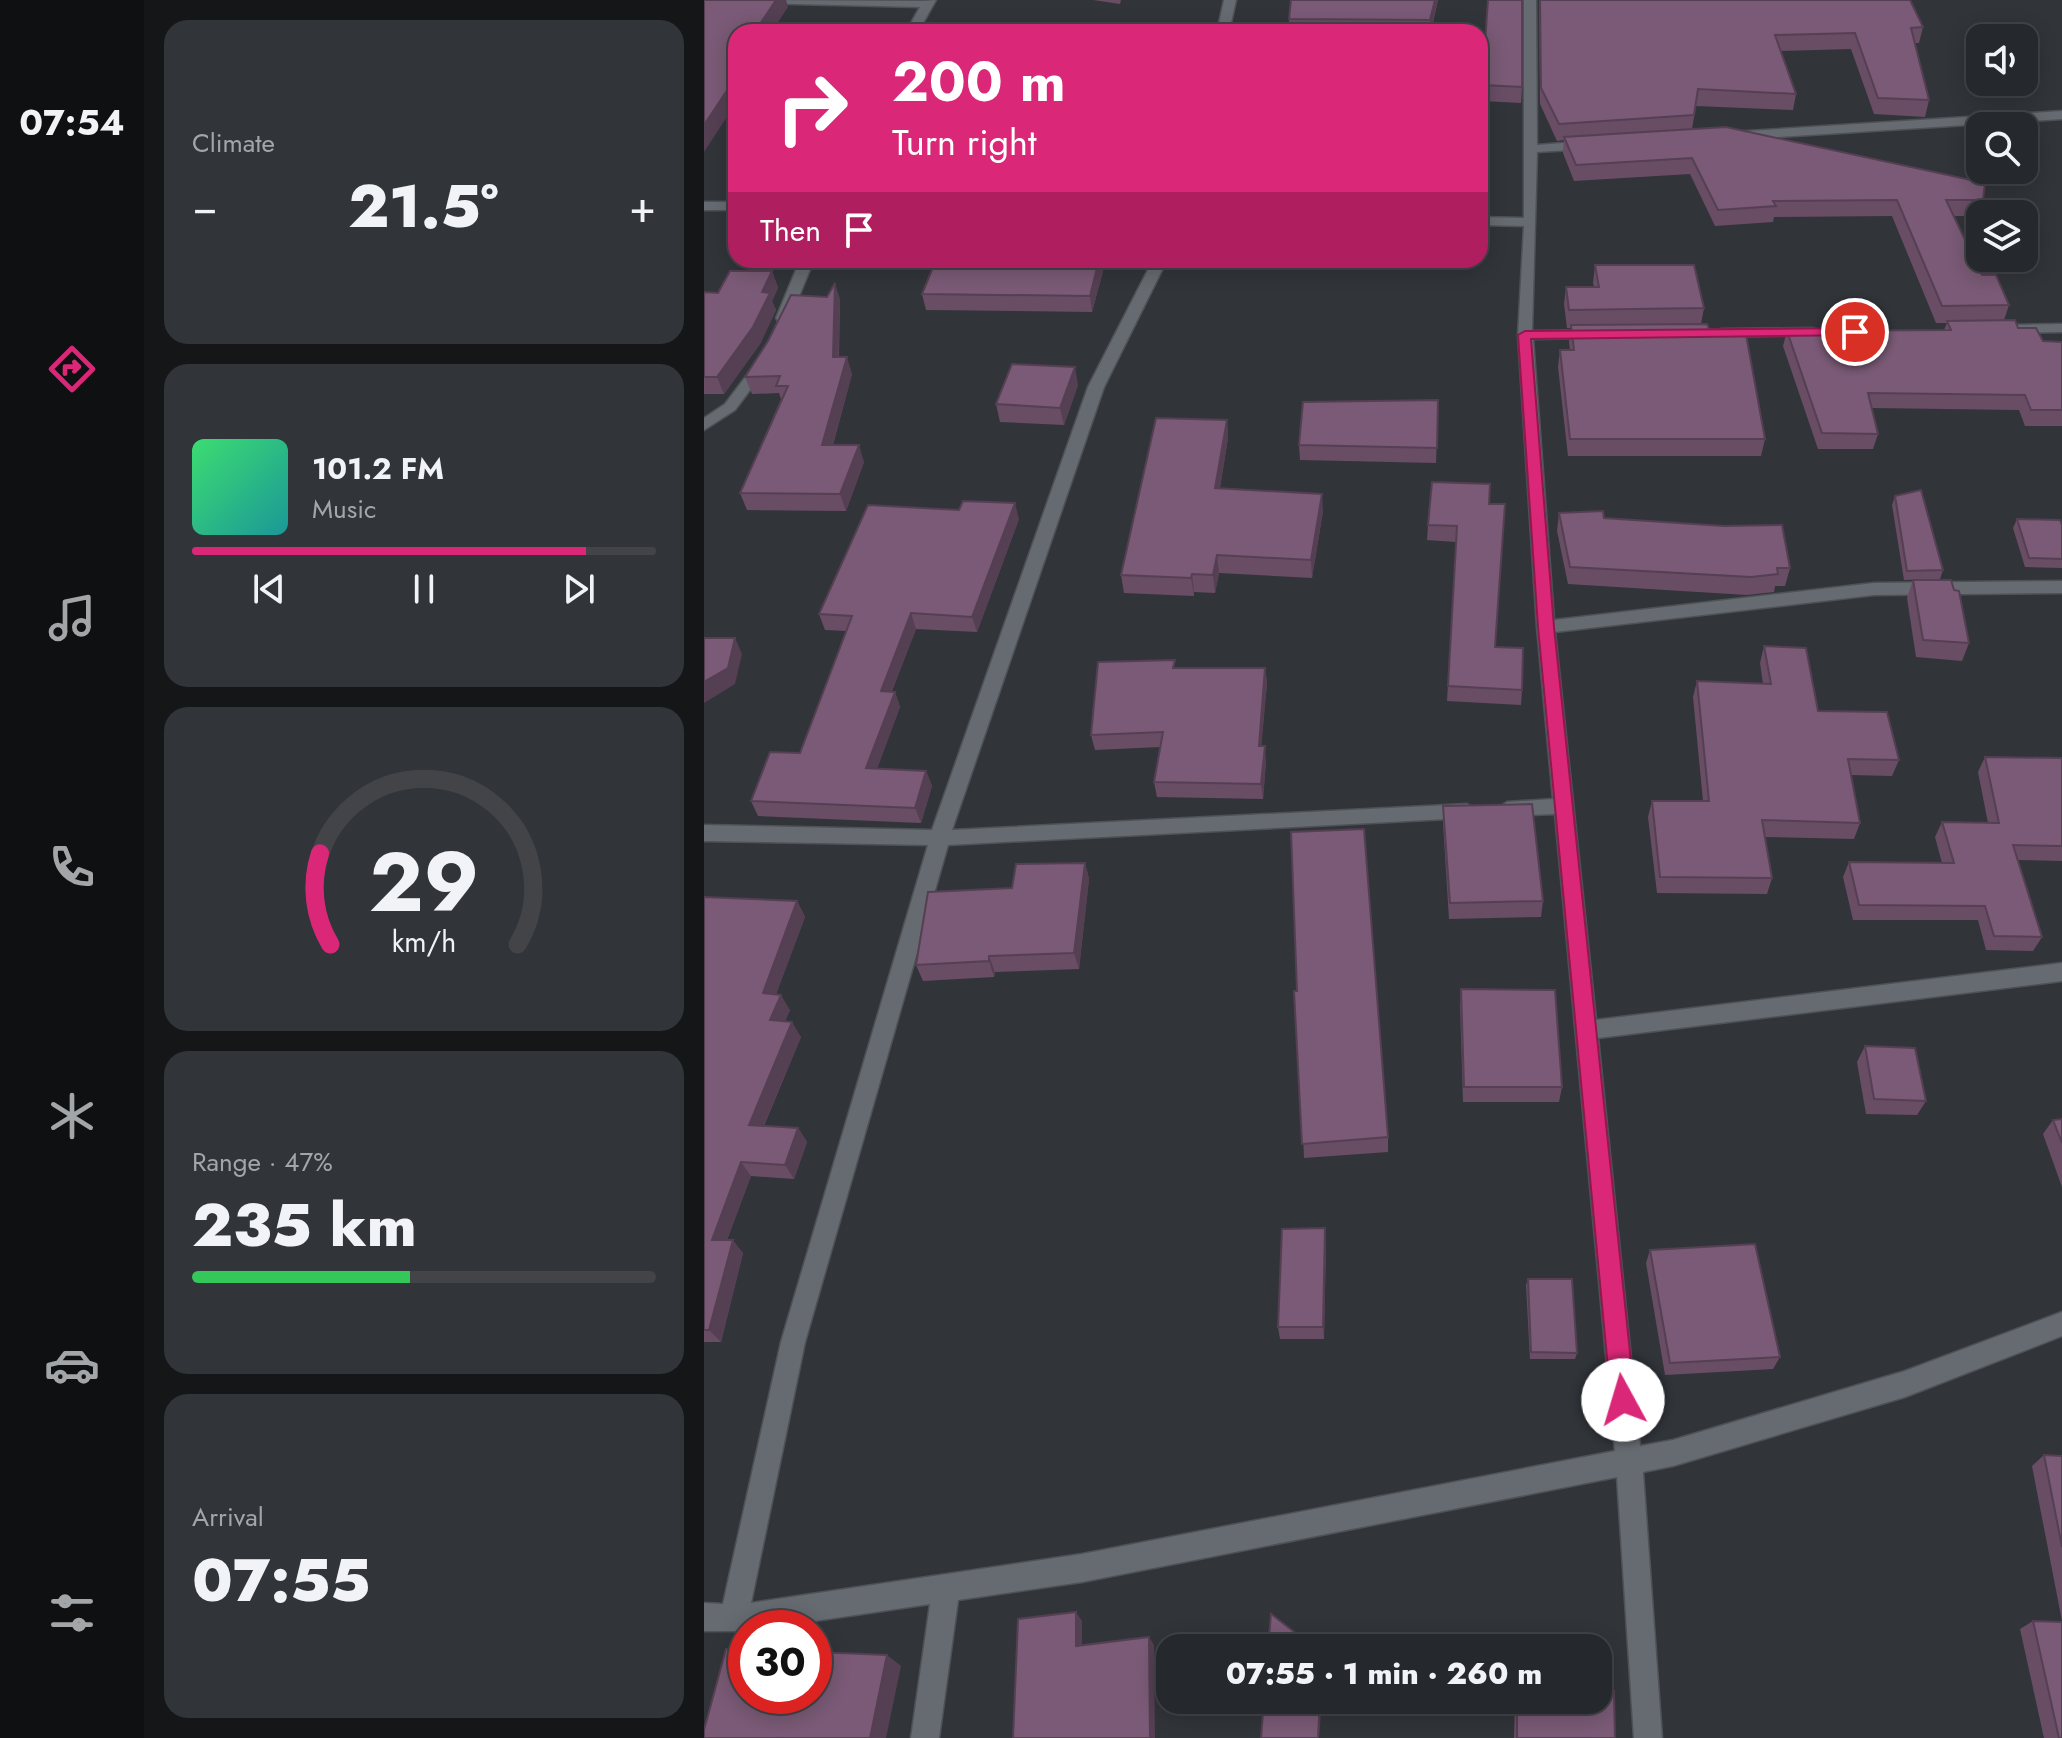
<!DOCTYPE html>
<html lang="en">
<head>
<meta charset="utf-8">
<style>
	body { margin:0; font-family:Jost,sans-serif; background:#313438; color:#f1f3f6; height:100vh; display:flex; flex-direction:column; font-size:30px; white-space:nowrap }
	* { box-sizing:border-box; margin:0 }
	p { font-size:26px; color:#a3a6a9 }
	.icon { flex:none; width:44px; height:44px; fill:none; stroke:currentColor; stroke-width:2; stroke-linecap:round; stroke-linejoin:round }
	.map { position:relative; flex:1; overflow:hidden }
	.side { display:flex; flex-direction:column; gap:20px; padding:20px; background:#141618; width:560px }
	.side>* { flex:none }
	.hud { position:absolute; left:24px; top:24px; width:760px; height:244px; border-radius:24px; box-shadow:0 4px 20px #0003,0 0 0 2px #424448; background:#db2777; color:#fff; overflow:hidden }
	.tools { position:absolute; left:1262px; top:24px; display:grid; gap:16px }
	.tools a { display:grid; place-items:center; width:72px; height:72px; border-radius:16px; background:#25282c; box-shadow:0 4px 20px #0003,0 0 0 2px #424448; font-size:40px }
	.speed { position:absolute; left:24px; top:1610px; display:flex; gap:16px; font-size:40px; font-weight:700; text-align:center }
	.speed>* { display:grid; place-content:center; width:104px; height:104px; border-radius:50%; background:#25282c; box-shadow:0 4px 20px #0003,0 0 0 2px #424448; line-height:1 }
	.speed .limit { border:12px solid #d22; background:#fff; color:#111 }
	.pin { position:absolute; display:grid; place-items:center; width:68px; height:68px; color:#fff; margin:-34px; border:4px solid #fff; border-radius:50%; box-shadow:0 2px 8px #0007 }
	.me { position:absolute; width:88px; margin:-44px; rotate:354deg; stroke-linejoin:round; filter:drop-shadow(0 0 6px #0008) }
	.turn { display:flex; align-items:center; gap:28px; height:168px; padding:0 32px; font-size:36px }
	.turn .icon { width:104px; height:104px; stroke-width:2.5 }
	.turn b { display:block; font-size:56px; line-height:68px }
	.then { display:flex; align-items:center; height:76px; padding:0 32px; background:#0003; gap:16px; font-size:30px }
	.big { font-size:60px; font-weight:800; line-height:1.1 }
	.side .widget { flex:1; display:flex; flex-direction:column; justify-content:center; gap:12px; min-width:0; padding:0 28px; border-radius:24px; background:#313438 }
	.side .dial { align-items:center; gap:0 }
	.dial svg { height:208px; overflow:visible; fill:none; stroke:#424448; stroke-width:7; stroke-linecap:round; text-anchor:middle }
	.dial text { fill:#f1f3f6; stroke:none }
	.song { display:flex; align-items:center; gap:24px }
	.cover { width:96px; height:96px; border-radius:12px; background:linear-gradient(135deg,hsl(140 70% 55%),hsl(180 70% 35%)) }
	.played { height:8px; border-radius:4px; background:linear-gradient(90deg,#db2777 85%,#424448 85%) }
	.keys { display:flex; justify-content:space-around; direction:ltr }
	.heat { display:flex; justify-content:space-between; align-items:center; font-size:44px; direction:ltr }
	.charge { height:12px; border-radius:6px; background:linear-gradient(90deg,#34c759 47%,#424448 0) }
	.trip { position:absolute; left:452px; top:1634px; width:456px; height:80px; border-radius:24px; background:#25282c; box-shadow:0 4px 20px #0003,0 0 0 2px #424448; font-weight:800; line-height:80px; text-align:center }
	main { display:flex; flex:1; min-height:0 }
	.dock { display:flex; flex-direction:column; width:144px; justify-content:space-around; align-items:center; background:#0f1012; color:#a3a6a9 }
	.dock .icon { width:56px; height:56px }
	.dock .selected { color:#db2777 }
	.dock b { font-size:36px; color:#f1f3f6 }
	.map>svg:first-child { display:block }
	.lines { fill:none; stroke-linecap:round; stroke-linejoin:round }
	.minor-casing { stroke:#4e5156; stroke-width:3 }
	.minor { fill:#666b71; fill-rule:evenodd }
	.wall { fill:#694d65 }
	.shaded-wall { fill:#553f53 }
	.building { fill:#7a5a76; stroke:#553f53; stroke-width:2 }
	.route { fill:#db2777; stroke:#8e194d; stroke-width:2 }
</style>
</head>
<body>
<main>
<nav class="dock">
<b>07:54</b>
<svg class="icon selected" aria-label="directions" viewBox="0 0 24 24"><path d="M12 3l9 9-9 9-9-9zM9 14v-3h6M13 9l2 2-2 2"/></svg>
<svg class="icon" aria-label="music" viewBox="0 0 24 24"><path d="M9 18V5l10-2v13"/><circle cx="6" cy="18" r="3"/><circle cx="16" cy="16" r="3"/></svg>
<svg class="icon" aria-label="phone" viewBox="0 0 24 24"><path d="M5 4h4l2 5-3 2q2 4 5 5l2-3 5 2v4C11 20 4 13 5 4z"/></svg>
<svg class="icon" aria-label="climate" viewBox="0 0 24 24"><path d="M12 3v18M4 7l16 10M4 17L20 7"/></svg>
<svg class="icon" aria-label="car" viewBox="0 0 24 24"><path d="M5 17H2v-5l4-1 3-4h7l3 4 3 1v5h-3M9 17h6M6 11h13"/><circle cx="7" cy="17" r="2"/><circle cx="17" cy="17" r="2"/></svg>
<svg class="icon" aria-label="filters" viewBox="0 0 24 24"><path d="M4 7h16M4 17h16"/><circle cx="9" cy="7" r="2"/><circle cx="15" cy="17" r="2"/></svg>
</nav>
<section class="side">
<div class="widget"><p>Climate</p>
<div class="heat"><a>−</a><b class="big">21.5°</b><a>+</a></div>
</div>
<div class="widget">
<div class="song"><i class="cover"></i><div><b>101.2 FM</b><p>Music</p></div></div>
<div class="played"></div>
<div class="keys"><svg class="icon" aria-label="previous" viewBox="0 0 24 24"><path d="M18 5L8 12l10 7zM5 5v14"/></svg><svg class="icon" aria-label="pause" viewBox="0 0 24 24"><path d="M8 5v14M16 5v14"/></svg><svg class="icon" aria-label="next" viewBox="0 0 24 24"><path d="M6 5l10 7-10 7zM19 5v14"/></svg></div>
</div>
<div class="widget dial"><svg viewBox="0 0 100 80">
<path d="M14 69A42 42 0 1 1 86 69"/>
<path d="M14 69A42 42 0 0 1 10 34" stroke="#db2777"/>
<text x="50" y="56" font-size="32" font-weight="700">29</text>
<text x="50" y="72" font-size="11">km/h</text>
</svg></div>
<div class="widget"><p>Range · 47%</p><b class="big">235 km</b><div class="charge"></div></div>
<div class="widget"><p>Arrival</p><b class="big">07:55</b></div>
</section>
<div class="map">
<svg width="1358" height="1738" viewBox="0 0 1358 1738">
	<rect width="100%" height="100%" fill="#31353a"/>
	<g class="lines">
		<defs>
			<g id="minor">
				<polygon points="37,0 220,1 232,0 214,32 202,32 216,7 43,3"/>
				<polygon points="520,0 532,0 525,32 513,32"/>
				<polygon points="820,0 832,0 833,145 885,141 891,145 885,149 833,152 828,331 893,330 900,334 893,338 829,339 850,620 1170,583 1358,581 1358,593 1170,595 851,632 892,1020 1358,963 1358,981 894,1038 936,1446 969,1440 1201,1371 1358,1312 1358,1336 1201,1397 969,1466 939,1472 958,1738 930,1738 913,1477 378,1582 254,1600 235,1738 207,1738 226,1604 63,1628 42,1628 42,1631 0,1631 0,1603 19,1604 77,1342 224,845 0,841 0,825 228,830 384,387 449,260 463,260 400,387 248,830 763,804 773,811 763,818 244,845 101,1342 47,1603 378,1554 911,1451 851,814 803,816 793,809 803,802 849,799 833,627 814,335 820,226 776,225 776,217 820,218"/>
				<polygon points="1358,111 1358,119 1028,140 1022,136 1028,132"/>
				<rect x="0" y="202" width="32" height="8"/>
				<polygon points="96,260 110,260 86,318 74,321 72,318"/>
				<polygon points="1358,324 1358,332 1309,333 1302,329 1309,325"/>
				<polygon points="1109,328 1116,332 1114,335 1017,337 1010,333 1017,329"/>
				<polygon points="60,358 67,362 31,410 0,430 0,418 21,404 55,359"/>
			</g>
		</defs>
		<use href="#minor" class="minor-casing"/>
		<use href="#minor" class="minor"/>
	</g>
	<g class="wall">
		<polygon points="389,0 417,0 416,4"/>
		<polygon points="587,0 734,0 727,32 585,32 585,19"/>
		<polygon points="784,0 818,87 817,103 778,101"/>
		<polygon points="835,0 1206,0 1219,27 1215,43 1211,43 1225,100 1221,117 1170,114 1147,49 1076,51 1092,94 1089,110 992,106 988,129 1279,200 1274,216 1250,216 1278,275 1305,305 1300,320 1339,341 1358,342 1358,426 1321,426 1315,410 1168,408 1174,434 1169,449 1114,449 1079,346 1083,331 1240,330 1243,323 1232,323 1188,216 1070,217 1069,222 1011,226 986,174 870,181 859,153 860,140 853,141 836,104"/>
		<polygon points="402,260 388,312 222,310 218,294"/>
		<polygon points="891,265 1000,308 997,324 1005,329 1061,439 1057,456 864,456 854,367 856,350 866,350 865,342 867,328 863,328 860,304 862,287 890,287 889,283"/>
		<polygon points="68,271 74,288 68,301 72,310 56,344 20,394 0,394 0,294 14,293"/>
		<polygon points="136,299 135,357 148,374 129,445 160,462 142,511 43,510 36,493 77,399 75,393 48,394 41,377"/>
		<polygon points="374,385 360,425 296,422 292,404"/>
		<polygon points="734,400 732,463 596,460 595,445"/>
		<polygon points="523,420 524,438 516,488 619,511 608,578 515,573 511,593 490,592 490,596 420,593 417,575"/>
		<polygon points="1191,496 1239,570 1236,579 1200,580 1188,505"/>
		<polygon points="785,504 791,647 818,690 817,705 743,701 752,542 723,540 724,525"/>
		<polygon points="855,513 900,518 1086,568 1081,586 1071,586 1070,592 1043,595 864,584 853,531"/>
		<polygon points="315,519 273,632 212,629 188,691 191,692 196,707 173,768 222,771 228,786 217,823 54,816 47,801 96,753 142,631 121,630 115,614"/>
		<polygon points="1313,519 1358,525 1358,568 1321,567 1309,528"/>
		<polygon points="1209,580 1265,643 1258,661 1212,657 1203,598"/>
		<polygon points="1060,646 1114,711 1195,760 1188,776 1147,775 1156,823 1150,839 1061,837 1068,878 1063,894 953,893 944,817 948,801 999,801 989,697 993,681 1059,684 1056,663"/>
		<polygon points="472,668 561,668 563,683 557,746 562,761 559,799 453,797 450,782 456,747 391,750 387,735"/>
		<polygon points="1281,757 1358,758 1358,861 1314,860 1338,937 1329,951 1282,950 1274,920 1149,920 1139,877 1145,862 1238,863 1231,837 1238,822 1284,823 1274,772"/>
		<polygon points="739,806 839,901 837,917 745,919 739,823"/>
		<polygon points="381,863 385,879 375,969 291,972 290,977 219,981 212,965 308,888"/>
		<polygon points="0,897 93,901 101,917 72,994 86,1010 81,1021 97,1037 60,1126 94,1128 103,1142 90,1179 47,1176 23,1240 39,1253 17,1342 0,1342"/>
		<polygon points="757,989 858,1087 855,1102 759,1102 756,1005"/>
		<polygon points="593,991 684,1137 684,1152 600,1158"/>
		<polygon points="1161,1046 1222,1101 1213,1115 1162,1114 1153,1062"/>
		<polygon points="1358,1119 1358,1187 1339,1134 1349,1120"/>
		<polygon points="622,1242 620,1339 576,1339 574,1327"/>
		<polygon points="946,1250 1076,1357 1069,1369 961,1375 942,1263"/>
		<polygon points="824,1279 873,1353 871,1359 826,1359 822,1285"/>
		<polygon points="1340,1455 1358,1456 1358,1621 1328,1466"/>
		<polygon points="1329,1621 1358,1738 1340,1738 1316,1629"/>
		<polygon points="811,1700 894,1700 911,1738 810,1738"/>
	</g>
	<g class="shaded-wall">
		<polygon points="72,0 82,0 84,7 71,27 72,32 61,32 58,21"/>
		<polygon points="731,0 734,0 726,32 726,20"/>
		<polygon points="32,77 32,103 0,152 0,125"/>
		<polygon points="395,260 402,260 388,312 386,296"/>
		<polygon points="68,271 74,288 68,301 72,310 56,344 20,394 13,377"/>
		<polygon points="131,283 136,299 134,373 129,357"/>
		<polygon points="143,357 148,374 124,462 118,445"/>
		<polygon points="371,367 374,385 360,425 356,408"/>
		<polygon points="523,420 524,438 513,506 511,488"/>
		<polygon points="155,445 160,462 142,511 136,494"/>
		<polygon points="618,494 619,511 608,578 607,560"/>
		<polygon points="311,503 315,519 273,632 268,617"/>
		<polygon points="513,555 515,573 511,593 509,575"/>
		<polygon points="488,574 490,592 490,596 487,578"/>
		<polygon points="207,613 212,629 182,706 177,691"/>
		<polygon points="31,638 38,654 31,684 0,703 0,682"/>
		<polygon points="561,668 563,683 556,761 555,746"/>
		<polygon points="191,692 196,707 168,783 162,768"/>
		<polygon points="561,746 562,761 559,799 557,784"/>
		<polygon points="222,771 228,786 217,823 211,808"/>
		<polygon points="381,863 385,879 375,969 370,953"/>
		<polygon points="93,901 101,917 67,1008 59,993"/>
		<polygon points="285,956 291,972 290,977 285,961"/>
		<polygon points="77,995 86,1010 74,1035 66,1020"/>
		<polygon points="88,1022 97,1037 54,1139 45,1125"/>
		<polygon points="94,1128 103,1142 90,1179 81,1165"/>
		<polygon points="37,1162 47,1176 18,1253 8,1240"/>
		<polygon points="621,1228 622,1242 620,1339 619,1327"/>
		<polygon points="29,1240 39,1253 17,1342 5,1330"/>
		<polygon points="372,1612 378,1621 378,1654 372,1646"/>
		<polygon points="445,1637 450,1645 451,1738 446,1738"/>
		<polygon points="183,1655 197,1666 182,1738 166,1738"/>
		<polygon points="616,1700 618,1700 615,1738 614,1738"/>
	</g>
	<g class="building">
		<polygon points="0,0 72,0 58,21 69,21 62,32 32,32 32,77 0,125"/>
		<polygon points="587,0 731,0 726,20 585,19"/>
		<polygon points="784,0 818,0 818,87 778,85"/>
		<polygon points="836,0 1206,0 1219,27 1207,28 1225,100 1174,98 1151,33 1071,35 1092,94 994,89 990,115 855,124 837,88"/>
		<polygon points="1022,127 1281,183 1279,200 1242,200 1278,275 1292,275 1305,305 1238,306 1193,200 1069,201 1072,206 1014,210 988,158 872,165 860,137"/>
		<polygon points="232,260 395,260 386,296 218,294"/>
		<polygon points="891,265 990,265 1000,308 865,310 862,287 895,287"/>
		<polygon points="26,271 68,271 58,292 66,293 49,327 13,377 0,377 0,294 1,292 14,293"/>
		<polygon points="131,283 129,357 143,357 118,445 155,445 136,494 36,493 84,386 72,386 76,376 41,377 64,341 87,295 123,297"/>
		<polygon points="1311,320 1314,328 1332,328 1339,341 1358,342 1358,410 1327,410 1321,395 1164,393 1174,434 1118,433 1083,331 1247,330 1243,321"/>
		<polygon points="1003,324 1005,329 1041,329 1061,439 866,439 856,350 870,350 867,325"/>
		<polygon points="308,364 371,367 356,408 292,404"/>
		<polygon points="734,400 733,448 595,445 599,402"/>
		<polygon points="452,418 523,420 511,488 618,494 607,560 513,555 509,575 488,574 487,578 417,575"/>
		<polygon points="728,482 786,484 785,504 801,504 791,647 819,648 818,690 744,686 753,526 724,525"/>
		<polygon points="1217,490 1239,570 1203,571 1191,496"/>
		<polygon points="259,501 311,503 268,617 207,613 177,691 191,692 162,768 222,771 211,808 47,801 66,752 96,753 148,616 115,614 164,505 255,510"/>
		<polygon points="899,511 900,518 1020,526 1078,525 1086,568 1073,568 1074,574 1047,577 866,567 855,513"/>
		<polygon points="1313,519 1356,520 1358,525 1358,559 1325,558"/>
		<polygon points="1209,580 1247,580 1250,590 1255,591 1265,643 1219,640"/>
		<polygon points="0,638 31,638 24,668 0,682"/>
		<polygon points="1060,646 1102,648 1114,711 1183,712 1195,760 1144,759 1156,823 1058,820 1068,878 956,877 948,801 1005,801 993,681 1067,684"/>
		<polygon points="471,660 469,668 561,668 555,746 561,746 557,784 450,782 459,732 387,735 394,662"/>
		<polygon points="1281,757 1358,758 1358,846 1309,845 1338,937 1290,936 1281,906 1155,905 1145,862 1250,863 1238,822 1295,823"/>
		<polygon points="828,804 839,901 746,903 739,806"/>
		<polygon points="660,829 684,1137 598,1144 590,991 593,991 587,832"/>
		<polygon points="381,863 370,953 285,956 285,961 212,965 224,892 308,888 312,864"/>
		<polygon points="0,897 93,901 59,993 77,995 66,1020 88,1022 45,1125 94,1128 81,1165 37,1162 8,1240 29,1240 5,1330 0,1330"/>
		<polygon points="757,989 851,990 858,1087 760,1087"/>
		<polygon points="1161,1046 1211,1048 1222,1101 1170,1099"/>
		<polygon points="1358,1119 1358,1143 1349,1120"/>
		<polygon points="621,1228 619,1327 574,1327 578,1229"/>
		<polygon points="1051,1244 1076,1357 966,1363 946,1250"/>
		<polygon points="824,1279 868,1279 873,1353 827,1352"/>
		<polygon points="1340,1455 1358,1456 1358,1547"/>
		<polygon points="372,1612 372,1646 445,1637 446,1738 309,1738 314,1619"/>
		<polygon points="567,1614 611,1648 564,1648"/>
		<polygon points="1329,1621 1358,1622 1358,1738 1355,1738"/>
		<polygon points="22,1649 42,1650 42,1696 110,1696 110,1652 183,1655 166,1738 0,1738 0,1730"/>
		<polygon points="894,1689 910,1691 911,1738 813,1738 813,1700 894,1700"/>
		<polygon points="560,1700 616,1700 614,1738 557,1738"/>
	</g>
	<polygon class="route" points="1151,328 1156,329 1156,335 827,339 850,627 931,1400 927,1408 919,1412 911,1408 907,1400 834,627 814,335 821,331"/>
</svg>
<div class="tools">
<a><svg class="icon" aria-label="sound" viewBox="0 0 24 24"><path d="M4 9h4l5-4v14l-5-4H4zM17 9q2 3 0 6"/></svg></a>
<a><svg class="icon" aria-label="search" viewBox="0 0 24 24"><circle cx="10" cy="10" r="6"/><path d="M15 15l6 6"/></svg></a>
<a><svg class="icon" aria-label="layers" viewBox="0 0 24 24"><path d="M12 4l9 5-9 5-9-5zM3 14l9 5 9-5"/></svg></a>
</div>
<div class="speed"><div class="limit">30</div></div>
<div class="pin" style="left:1151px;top:332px;background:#d93025"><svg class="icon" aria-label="arrive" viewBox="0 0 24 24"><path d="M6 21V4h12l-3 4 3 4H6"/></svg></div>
<svg class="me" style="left:919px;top:1400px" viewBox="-20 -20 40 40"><circle r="19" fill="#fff"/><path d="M0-13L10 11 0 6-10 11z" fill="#db2777"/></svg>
<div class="trip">07:55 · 1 min · 260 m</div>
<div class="hud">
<div class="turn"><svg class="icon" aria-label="right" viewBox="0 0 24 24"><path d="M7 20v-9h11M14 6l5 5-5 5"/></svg><div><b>200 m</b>Turn right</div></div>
<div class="then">Then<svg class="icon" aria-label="arrive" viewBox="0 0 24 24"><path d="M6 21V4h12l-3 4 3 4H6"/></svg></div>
</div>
</div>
</main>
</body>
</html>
